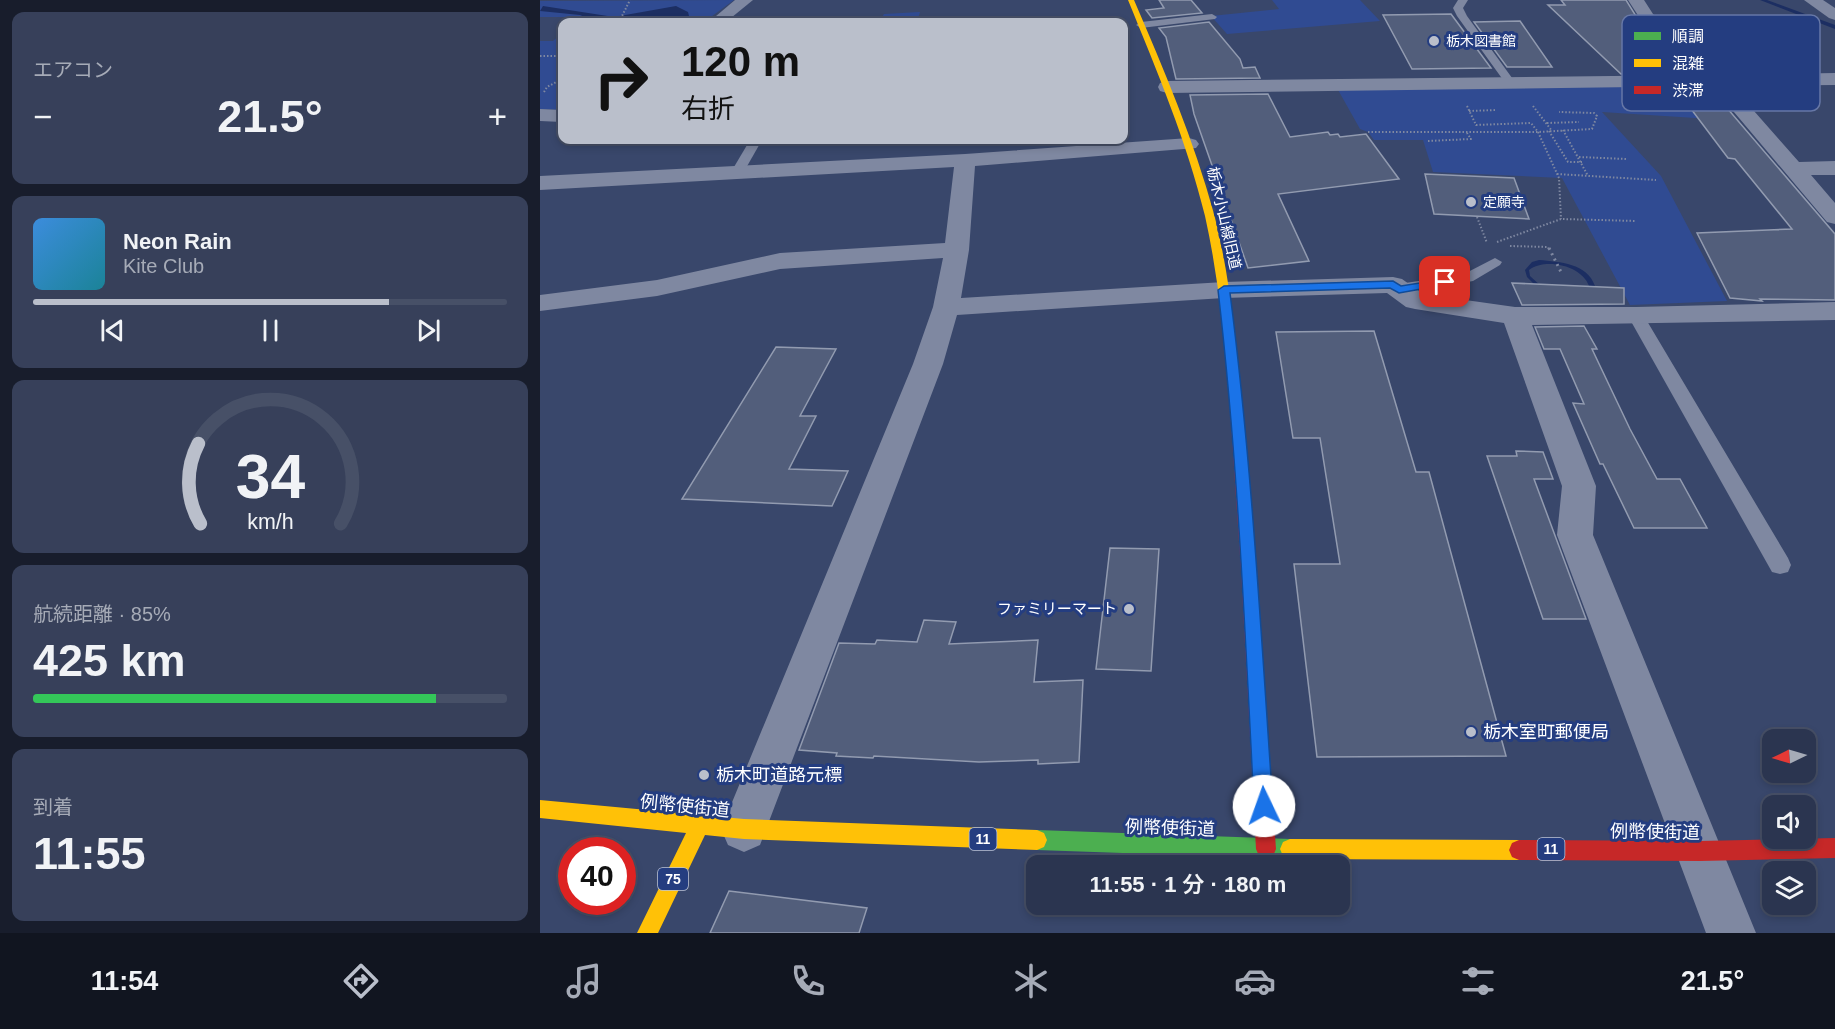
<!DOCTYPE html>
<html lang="ja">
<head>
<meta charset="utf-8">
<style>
	body { margin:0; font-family:Helvetica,"Noto Sans JP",sans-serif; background:#37405a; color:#f1f3f6; height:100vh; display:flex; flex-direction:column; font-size:22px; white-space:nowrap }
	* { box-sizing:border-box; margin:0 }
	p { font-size:20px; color:#a6abb7 }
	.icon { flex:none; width:33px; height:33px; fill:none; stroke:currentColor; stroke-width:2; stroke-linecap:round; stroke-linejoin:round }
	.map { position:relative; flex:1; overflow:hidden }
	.side { display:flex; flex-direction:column; gap:12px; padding:12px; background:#181d2c; width:540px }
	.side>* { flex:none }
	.top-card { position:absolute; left:18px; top:18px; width:570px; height:126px; border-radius:12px; box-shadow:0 3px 9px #0003,0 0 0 2px #475067; background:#babfcb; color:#111; overflow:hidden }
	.needle { width:39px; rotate:265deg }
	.fabs { position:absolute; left:1222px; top:729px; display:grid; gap:12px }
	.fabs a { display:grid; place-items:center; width:54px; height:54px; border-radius:12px; background:#2b3550; box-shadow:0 3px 9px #0003,0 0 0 2px #475067; font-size:30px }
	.speed { position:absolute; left:18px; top:837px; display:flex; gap:12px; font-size:30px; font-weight:700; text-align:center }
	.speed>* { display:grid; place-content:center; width:78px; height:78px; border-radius:50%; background:#2b3550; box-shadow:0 3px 9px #0003,0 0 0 2px #475067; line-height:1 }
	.speed .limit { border:9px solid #d22; background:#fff; color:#111 }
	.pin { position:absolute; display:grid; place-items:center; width:51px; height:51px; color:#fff; margin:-26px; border-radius:12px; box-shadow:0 3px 9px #0006 }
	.me { position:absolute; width:66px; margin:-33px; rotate:357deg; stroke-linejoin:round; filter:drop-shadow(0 0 4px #0008) }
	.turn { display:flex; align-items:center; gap:21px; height:126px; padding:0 24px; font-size:27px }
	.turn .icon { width:78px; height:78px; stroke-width:2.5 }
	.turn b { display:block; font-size:42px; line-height:51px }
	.big { font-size:45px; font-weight:600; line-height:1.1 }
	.side .card { flex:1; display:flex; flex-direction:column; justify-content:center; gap:9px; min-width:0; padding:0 21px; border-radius:12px; background:#37405a }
	.side .dial { align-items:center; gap:0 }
	.dial svg { height:156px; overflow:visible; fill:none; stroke:#475067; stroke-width:7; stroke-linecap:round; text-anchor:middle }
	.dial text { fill:#f1f3f6; stroke:none }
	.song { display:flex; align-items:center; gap:18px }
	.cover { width:72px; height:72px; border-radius:9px; background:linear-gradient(135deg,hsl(210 70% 55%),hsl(190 70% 35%)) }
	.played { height:6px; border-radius:3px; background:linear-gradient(90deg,#babfcb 75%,#475067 75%) }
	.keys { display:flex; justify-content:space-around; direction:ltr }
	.heat { display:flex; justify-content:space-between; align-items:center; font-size:33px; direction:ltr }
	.charge { height:9px; border-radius:4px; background:linear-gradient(90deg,#34c759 85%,#475067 0) }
	.trip { position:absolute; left:486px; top:855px; width:324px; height:60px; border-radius:12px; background:#2b3550; box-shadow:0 3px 9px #0003,0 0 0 2px #475067; font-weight:600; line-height:60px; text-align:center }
	.tab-bar { display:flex; height:96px; justify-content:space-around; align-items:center; background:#111520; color:#a6abb7 }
	.tab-bar .icon { width:42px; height:42px }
	.tab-bar .active { color:#babfcb }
	.tab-bar b { font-size:27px; color:#f1f3f6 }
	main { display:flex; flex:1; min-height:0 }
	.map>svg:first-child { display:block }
	.green { fill:#304b92 }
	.water { fill:#1c2e62 }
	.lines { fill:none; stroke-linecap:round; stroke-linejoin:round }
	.stream { fill:#1c2e62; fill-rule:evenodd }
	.building { fill:#525e7b; stroke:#929bb0; stroke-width:1.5 }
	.path-far1 { stroke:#7f88a1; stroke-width:2; stroke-dasharray:1.5 2; stroke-linecap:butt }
	.path { stroke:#7f88a1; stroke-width:3; stroke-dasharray:2 4; stroke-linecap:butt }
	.lane { fill:#7f88a1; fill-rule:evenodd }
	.street { fill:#7f88a1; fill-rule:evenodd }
	.fast { fill:#4caf50; fill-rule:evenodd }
	.slow { fill:#ffc107; fill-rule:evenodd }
	.jam { fill:#c62828; fill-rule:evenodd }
	.route { fill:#1a73e8; stroke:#114b97; stroke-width:1.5 }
	.poi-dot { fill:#babfcb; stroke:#243d80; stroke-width:2 }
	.labels { text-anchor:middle; stroke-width:6; stroke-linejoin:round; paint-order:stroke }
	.far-poi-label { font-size:14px; fill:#fff; stroke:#243d80; text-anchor:start }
	.shield { fill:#243d80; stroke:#bdc5d9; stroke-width:1.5 }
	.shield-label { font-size:14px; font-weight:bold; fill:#fff }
	.street-label { font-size:15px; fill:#fff; stroke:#243d80 }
	.poi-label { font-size:15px; fill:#fff; stroke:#243d80; text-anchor:end }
	.near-poi-label { font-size:18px; fill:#fff; stroke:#243d80; text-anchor:start }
	.near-street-label { font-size:18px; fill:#fff; stroke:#243d80 }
	.key { fill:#243d80; stroke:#6677a6; stroke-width:1.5 }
	.key-label { font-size:16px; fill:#fff }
</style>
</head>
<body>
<main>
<section class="side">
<div class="card"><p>エアコン</p>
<div class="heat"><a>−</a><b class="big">21.5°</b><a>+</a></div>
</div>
<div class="card">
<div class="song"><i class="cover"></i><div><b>Neon Rain</b><p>Kite Club</p></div></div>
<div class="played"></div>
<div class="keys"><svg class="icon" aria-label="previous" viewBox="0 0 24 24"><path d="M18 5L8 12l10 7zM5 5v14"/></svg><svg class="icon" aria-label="pause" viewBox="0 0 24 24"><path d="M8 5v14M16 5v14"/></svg><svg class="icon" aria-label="next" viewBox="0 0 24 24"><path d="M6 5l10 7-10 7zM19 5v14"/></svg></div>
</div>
<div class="card dial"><svg viewBox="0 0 100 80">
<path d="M14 69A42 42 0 1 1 86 69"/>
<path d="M14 69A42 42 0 0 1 13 28" stroke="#babfcb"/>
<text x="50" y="56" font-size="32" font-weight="700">34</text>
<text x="50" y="72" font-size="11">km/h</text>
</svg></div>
<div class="card"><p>航続距離 · 85%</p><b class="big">425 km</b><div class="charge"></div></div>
<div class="card"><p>到着</p><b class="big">11:55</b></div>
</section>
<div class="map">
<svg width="1295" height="933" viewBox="0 0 1295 933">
	<rect width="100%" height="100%" fill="#39476b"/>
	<g class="green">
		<polygon points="194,0 164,22 34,22 39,17 0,17 0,1"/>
		<polygon points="732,0 820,0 840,21 687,34 671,16 739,9"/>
		<polygon points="380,12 377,22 339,22 344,14"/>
		<polygon points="22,33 22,110 0,109 0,41 13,41"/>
		<polygon points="1138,84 1171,119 1062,112 1121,176 1187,301 1090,305 1022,178 893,172 883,140 834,140 828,132 820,129 797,88"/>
	</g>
	<g class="water">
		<polygon points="3,6 74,17 136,6 148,12 150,20 148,22 43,22 47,18 40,15 0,11"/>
		<path d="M999,260c21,2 48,3 56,26l-2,3h-3c-5,-23 -44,-32 -61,-19l1,6 12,11 -4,1 -11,-11 -2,-7 7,-8z"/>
	</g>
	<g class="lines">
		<polygon class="stream" points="1220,0 1227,0 1295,25 1295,29"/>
	</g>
	<g class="building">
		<polygon points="619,0 651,0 662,13 612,18 606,10 624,8"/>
		<polygon points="1021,0 1086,0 1099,21 1112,33 1124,55 1146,73 1081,74 1008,5 1025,5"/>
		<polygon points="911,14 951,68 872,69 843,15"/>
		<polygon points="980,21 1012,67 967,67 934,22"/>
		<polygon points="669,22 700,59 703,68 715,67 720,78 636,79 626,37 619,28"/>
		<polygon points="1166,88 1181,101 1295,234 1295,300 1220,299 1222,301 1190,298 1157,233 1252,229 1195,159 1188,158 1136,89"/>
		<polygon points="728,94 750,137 788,132 790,135 798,134 800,137 826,134 859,179 738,194 769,261 708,268 654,114 650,95"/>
		<polygon points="885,174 974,178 989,219 894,214"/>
		<polygon points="972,283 1084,288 1084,304 982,305"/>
		<polygon points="1044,326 1057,349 1052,349 1090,429 1117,479 1140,479 1167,528 1094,528 1063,464 1060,464 1033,403 1044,404 1020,349 1004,349 995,327"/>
		<polygon points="834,331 876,472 889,472 966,756 777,757 754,564 800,564 780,438 753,438 736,332"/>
		<polygon points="236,347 296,349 260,416 276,416 249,469 308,471 292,506 142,499"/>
		<polygon points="976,451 1003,452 1013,479 994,479 1046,619 1003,619 947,456 977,456"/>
		<polygon points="570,548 619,549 611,671 556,669"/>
		<polygon points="384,620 416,622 409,644 498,640 494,682 543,680 539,762 498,764 498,760 439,762 334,756 333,758 296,756 297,753 259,750 299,643 335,644 337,640 377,642"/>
		<polygon points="189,891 327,908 319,933 170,933"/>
	</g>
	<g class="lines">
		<g class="path-far1">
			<polyline points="79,22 90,0"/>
			<polyline points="0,56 22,56"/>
			<polyline points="4,92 7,87 22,79"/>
			<polyline points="927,106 936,125 991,123 998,132 1019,178 1021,219"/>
			<polyline points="993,106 1012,131"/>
			<polyline points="929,111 957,110"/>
			<polyline points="1007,123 1039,122"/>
			<polyline points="1023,130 1048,176"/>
			<polyline points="1009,131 1028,162 1042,162"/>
			<polyline points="828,132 998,132 1052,129 1057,116 1054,113 1019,112"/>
			<polyline points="888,141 931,139 927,133"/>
			<polyline points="1039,157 1086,159"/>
			<polyline points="1017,174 1116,180"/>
			<polyline points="937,217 947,243"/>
			<polyline points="957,242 1021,219 1096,221"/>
			<polyline points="970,246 1008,247 1009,250"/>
		</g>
		<polyline class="path" points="1009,248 1022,274"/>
		<g class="lane">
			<polygon points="918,0 928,0 923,8 927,16 975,82 974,84 966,84 917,16 913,8"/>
			<polygon points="672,14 677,17 675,19 601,28 596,25 601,22"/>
			<polygon points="210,140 222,140 202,175 192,175 191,172"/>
			<polygon points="955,258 962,262 960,265 933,281 859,294 851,289 859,284 924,274"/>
			<polygon points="1096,311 1102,312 1104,316 1248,558 1251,565 1248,572 1240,574 1232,572 1088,316 1090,312"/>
		</g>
		<g class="street">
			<polygon points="195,0 213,0 186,22 169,22"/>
			<polygon points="1088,0 1104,0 1113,14 1182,75 1295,73 1295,85 1192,86 1259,162 1295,161 1295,175 1271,175 1295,203 1295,224 1287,222 1172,86 627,93 620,91 618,87 620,83 627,81 1161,75 1101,20"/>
			<polygon points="1264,0 1283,0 1295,8 1295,20 1289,18"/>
			<polygon points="0,109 22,110 22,122 0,121"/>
			<polygon points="649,138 656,140 659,144 656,148 435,166 429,250 421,298 684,282 853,277 862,279 883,294 975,307 1096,307 1295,302 1295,320 992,325 1056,486 1053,535 1216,933 1166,933 1017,535 1022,486 964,323 875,309 866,307 847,293 684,298 417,315 403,364 220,845 204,852 188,845 181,829 373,364 393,307 403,258 240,269 117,296 0,311 0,295 117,280 240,253 405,243 414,167 0,190 0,176 425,154"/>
		</g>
		<polygon class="fast" points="497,830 750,839 757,842 760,849 757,856 750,859 497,850 490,847 487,840 490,833"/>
		<g class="slow">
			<path d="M588,0h6c30,70 60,140 80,214 14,54 20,110 26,166l-6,4 -6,-4c-5,-55 -11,-110 -23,-164 -18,-74 -48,-145 -77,-216z"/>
			<polygon points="0,800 204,819 497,830 504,833 507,840 504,847 497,850 204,839 165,835 118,933 97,933 146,833 0,818"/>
			<polygon points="750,839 979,840 986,843 989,850 986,857 979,860 750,859 743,856 740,849 743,842"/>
		</g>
		<g class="jam">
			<polygon points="694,376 700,380 717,571 736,849 733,856 726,859 719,856 716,849 701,571 688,380"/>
			<polygon points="1295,838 1295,858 1160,861 979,860 972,857 969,850 972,843 979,840 1160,841"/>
		</g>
	</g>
	<path class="route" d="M905,279l5,3 -1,2 -50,9 -9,-5 -160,5c22,170 31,341 43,513l-3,6 -6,3 -7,-3 -3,-6c-9,-173 -16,-345 -36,-516l6,-4 169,-5 8,5z"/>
	<g class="poi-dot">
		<circle cx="894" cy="41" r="6"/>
		<circle cx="931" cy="202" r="6"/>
		<circle cx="589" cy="609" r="6"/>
		<circle cx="931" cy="732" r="6"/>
		<circle cx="164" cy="775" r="6"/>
	</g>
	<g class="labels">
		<g class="far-poi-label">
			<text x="906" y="46">栃木図書館</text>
			<text x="943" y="207">定願寺</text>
		</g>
		<g class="shield">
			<rect x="429.5" y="828" width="27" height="22" rx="4.5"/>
			<rect x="997.5" y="838" width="27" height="22" rx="4.5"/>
			<rect x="118" y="868" width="30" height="22" rx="4.5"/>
		</g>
		<g class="shield-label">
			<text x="443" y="844">11</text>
			<text x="1011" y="854">11</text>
			<text x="133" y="884">75</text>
		</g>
		<g class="street-label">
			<text transform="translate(684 218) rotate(77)" y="5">栃木小山線旧道</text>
		</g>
		<g class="poi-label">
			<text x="577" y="614">ファミリーマート</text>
		</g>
		<g class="near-poi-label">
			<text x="943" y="738">栃木室町郵便局</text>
			<text x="176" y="781">栃木町道路元標</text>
		</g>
		<g class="near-street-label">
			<text transform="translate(145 806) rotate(6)" y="6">例幣使街道</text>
			<text transform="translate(630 828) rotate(2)" y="6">例幣使街道</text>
			<text transform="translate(1115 832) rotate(1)" y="6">例幣使街道</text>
		</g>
	</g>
	<rect x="1082" y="15" width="198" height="96" rx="9" class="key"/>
	<rect x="1094" y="32" width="27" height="8" fill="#4caf50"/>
	<rect x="1094" y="59" width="27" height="8" fill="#ffc107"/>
	<rect x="1094" y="86" width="27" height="8" fill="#c62828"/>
	<g class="key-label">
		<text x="1132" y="42">順調</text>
		<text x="1132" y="69">混雑</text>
		<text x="1132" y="96">渋滞</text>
	</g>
</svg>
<div class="fabs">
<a><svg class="needle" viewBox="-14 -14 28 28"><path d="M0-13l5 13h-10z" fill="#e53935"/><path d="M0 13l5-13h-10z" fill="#a6abb7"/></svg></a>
<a><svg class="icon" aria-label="sound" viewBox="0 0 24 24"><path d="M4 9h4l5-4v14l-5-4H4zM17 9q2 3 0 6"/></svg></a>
<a><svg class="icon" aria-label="layers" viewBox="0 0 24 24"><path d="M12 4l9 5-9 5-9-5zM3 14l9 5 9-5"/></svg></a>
</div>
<div class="speed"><div class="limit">40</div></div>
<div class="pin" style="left:905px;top:282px;background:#d93025"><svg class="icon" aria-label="arrive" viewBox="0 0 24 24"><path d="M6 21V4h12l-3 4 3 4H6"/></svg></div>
<svg class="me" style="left:724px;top:806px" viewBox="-20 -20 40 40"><circle r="19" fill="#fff"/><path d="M0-13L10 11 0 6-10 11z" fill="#1a73e8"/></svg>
<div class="trip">11:55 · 1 分 · 180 m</div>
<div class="top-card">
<div class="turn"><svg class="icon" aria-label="right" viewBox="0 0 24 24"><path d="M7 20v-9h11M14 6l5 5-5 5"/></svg><div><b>120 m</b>右折</div></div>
</div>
</div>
</main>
<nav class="tab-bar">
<b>11:54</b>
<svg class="icon active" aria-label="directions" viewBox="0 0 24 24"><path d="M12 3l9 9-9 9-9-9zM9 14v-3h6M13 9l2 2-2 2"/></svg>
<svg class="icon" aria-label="music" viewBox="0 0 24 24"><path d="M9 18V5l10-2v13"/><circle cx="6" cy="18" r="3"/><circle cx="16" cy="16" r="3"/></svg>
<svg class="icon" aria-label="phone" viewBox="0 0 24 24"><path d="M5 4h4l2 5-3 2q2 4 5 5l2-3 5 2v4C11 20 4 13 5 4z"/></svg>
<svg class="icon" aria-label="climate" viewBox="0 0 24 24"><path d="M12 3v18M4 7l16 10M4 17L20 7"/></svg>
<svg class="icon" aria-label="car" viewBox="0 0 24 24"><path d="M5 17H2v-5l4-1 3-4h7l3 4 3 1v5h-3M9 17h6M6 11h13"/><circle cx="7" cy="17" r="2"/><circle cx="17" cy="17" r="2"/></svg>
<svg class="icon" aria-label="filters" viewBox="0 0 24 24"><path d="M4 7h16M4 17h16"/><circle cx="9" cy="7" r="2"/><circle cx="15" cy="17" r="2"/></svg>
<b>21.5°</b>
</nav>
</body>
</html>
